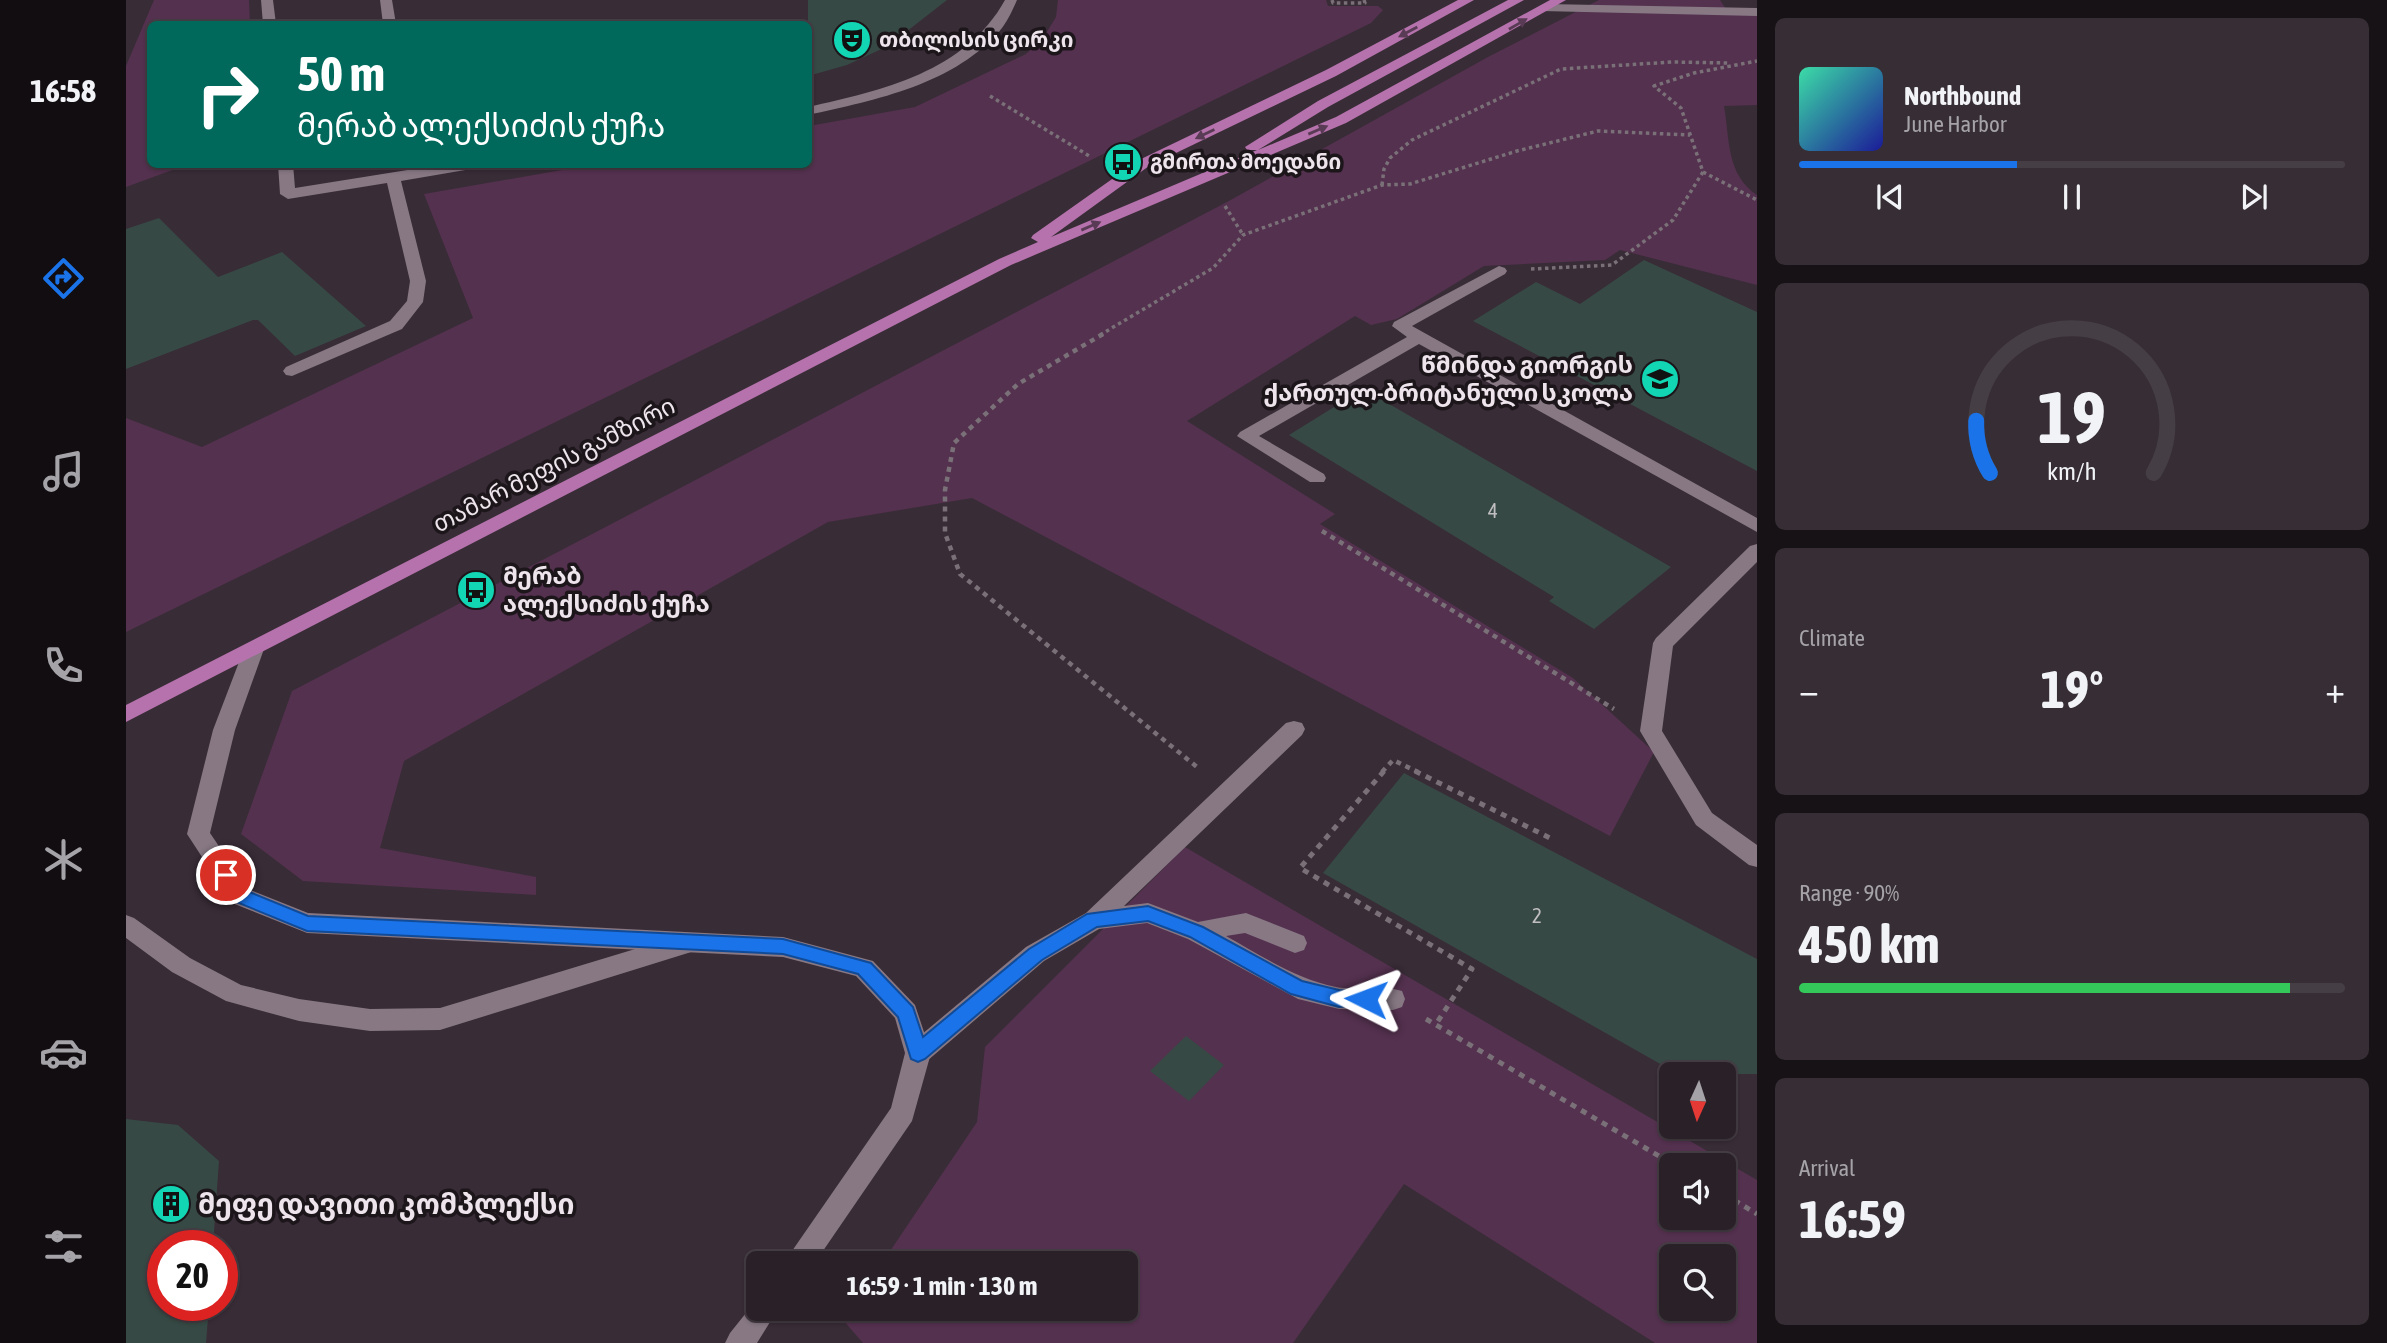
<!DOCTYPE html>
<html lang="en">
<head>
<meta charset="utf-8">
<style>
	body { margin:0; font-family:"Asap Condensed","Noto Sans Georgian",sans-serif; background:#362e34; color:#f1f3f6; height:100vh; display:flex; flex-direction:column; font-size:26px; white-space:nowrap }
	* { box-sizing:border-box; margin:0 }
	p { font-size:23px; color:#a5a3a8 }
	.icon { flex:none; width:38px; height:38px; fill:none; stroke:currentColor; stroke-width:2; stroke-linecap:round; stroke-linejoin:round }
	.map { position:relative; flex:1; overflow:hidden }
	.side { display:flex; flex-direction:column; gap:18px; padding:18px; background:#171216; width:630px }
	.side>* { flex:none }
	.guide { position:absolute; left:21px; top:21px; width:665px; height:147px; border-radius:10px; box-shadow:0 2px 5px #0004,0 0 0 2px #463e45; background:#00695c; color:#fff; overflow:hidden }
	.needle { width:46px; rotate:183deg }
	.fabs { position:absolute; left:1533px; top:1062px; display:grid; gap:14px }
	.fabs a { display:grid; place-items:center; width:77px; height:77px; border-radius:10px; background:#2a2128; box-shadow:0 2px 5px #0004,0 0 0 2px #463e45; font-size:35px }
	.speed { position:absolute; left:21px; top:1230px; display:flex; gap:14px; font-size:35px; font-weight:700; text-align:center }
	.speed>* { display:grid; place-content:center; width:91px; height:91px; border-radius:50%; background:#2a2128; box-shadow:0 2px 5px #0004,0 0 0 2px #463e45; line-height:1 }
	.speed .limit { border:10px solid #d22; background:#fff; color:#111 }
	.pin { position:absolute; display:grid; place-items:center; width:60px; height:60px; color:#fff; margin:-30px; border:4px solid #fff; border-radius:50%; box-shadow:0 2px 7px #0007 }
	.me { position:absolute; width:77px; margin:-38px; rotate:273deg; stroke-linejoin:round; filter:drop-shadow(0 0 5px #0008) }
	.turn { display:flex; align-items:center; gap:24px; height:147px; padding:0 35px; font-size:32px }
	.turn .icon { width:91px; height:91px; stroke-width:2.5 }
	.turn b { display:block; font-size:49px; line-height:60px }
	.big { font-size:52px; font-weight:700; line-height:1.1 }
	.side .card { flex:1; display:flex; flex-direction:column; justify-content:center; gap:10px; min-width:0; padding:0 24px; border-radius:10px; background:#362e34 }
	.side .dial { align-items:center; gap:0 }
	.dial svg { height:182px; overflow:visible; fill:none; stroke:#463e45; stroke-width:7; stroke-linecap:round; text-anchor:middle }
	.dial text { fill:#f1f3f6; stroke:none }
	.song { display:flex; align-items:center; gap:21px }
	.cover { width:84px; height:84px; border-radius:10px; background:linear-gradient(135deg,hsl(160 70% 55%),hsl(240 70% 35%)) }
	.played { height:7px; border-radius:4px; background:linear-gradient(90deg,#1a73e8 40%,#463e45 40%) }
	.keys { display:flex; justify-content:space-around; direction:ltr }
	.heat { display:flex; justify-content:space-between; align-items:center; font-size:38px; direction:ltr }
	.charge { height:10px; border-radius:5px; background:linear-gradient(90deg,#34c759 90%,#463e45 0) }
	.trip { position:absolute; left:620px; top:1251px; width:392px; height:70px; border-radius:10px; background:#2a2128; box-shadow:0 2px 5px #0004,0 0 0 2px #463e45; font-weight:700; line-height:70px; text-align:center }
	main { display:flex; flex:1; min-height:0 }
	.tabs { display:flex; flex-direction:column; width:126px; justify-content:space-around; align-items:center; background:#110d10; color:#a5a3a8 }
	.tabs .icon { width:49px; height:49px }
	.tabs .selected { color:#1a73e8 }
	.tabs b { font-size:32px; color:#f1f3f6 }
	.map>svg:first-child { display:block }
	.green { fill:#54314f; fill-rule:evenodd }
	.building { fill:#374944 }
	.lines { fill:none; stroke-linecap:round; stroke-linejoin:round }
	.path-far2 { stroke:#7a7078; stroke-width:3.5; stroke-dasharray:3.5 3.5; stroke-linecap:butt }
	.path-far1 { stroke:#7a7078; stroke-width:4.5; stroke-dasharray:5 5; stroke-linecap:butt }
	.path { stroke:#7a7078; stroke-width:5; stroke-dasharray:6 6; stroke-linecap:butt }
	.lane { fill:#877884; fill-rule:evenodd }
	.street { fill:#877884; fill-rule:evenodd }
	.primary { fill:#b572ac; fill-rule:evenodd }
	.oneway { fill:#593b55 }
	.route { fill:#1a73e8; stroke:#114b97; stroke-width:2 }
	.labels { text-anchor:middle; stroke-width:7; stroke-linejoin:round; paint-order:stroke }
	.far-poi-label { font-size:21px; font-weight:bold; fill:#ede5eb; stroke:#1c161b; text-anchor:start }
	.number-label { font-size:21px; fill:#c0bec1 }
	.poi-label { font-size:24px; font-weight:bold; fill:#ede5eb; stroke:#1c161b; text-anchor:end }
	.street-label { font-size:24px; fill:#ede5eb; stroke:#1c161b }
	.near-poi-label { font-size:28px; font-weight:bold; fill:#ede5eb; stroke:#1c161b; text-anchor:start }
</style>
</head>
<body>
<main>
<nav class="tabs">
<b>16:58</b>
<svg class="icon selected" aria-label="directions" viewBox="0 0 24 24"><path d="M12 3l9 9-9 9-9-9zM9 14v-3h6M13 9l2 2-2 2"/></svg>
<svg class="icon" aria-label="music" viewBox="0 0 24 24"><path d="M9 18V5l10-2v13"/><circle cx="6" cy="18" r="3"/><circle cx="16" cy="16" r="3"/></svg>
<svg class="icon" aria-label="phone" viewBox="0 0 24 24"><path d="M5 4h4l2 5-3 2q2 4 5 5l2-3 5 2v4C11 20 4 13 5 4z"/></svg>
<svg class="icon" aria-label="climate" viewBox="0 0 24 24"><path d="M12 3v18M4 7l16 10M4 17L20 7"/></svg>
<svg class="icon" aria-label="car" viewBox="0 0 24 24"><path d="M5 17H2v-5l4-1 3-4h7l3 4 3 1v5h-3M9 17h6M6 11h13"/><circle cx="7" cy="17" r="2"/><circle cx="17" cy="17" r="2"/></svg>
<svg class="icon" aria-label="filters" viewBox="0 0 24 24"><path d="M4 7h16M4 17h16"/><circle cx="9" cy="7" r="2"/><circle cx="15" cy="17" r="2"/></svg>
</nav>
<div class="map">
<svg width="1631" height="1343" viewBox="0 0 1631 1343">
	<rect width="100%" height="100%" fill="#382c36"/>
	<g class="green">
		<polygon points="28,0 123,0 124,24 24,24 24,164 60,165 0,187 0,66"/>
		<polygon points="932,0 1200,0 1202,6 1252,6 1257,10 1245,23 0,632 0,418 76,447 347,318 298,194 465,165 682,164 683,126 789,107 900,54 917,38 930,17"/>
		<path d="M1473,0h121l6,9 31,7v89l-33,1c6,34 2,68 33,89v90l-137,-35 -15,10 -121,6 -87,53 -26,6 -16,-9 -168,105 148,93 -15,10 253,154 81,74 -44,84 -638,-338 -144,24 -424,239 -24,87 156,29v18l-233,-14 -62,-47 51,-143 935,-489 261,-145z"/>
		<path d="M1059,847l572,333v163h-102l-251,-159 -111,159h-430l-20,-23 7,-11h275v-45l-243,-1 95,-141 8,-75zM1545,1166h53v52h-53zM1545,1256h53v53h-53z"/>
	</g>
	<g class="building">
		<polygon points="682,0 821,0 762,46 721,65 682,76"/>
		<polygon points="33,218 92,277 156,252 240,326 169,356 132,320 127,320 0,369 0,229"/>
		<polygon points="1518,260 1631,312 1631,471 1347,321 1410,282 1454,304"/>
		<polygon points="1237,389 1324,439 1545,567 1468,629 1423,601 1428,597 1163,435"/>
		<polygon points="1278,773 1631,959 1631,1074 1552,1074 1197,873"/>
		<polygon points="1060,1036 1098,1065 1063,1101 1024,1071"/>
		<polygon points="0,1119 52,1125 93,1161 87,1246 37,1246 37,1306 83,1306 80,1343 0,1343"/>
	</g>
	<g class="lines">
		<g class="path-far2">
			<polyline points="1206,0 1207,3 1239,3 1238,0"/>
			<polyline points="864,96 965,157"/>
			<polyline points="1577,172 1631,200"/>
			<polyline points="1256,185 1258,169 1264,158 1286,140 1435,69 1546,62 1603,63"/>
			<polyline points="1099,206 1117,235"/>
			<polyline points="1405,269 1486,265 1547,220 1577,172 1555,108 1528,86 1568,73 1631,61"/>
			<polyline points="974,335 1087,268 1117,235 1256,185 1284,184 1391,151 1472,131 1564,135"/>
		</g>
		<g class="path-far1">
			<polyline points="977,334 892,384 828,443 819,490 819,533 834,574 1071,767"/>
			<polyline points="1196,531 1488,709"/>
			<polyline points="1256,772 1267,760 1292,772"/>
		</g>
		<g class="path">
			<polyline points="1258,771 1174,868 1346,969 1310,1024"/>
			<polyline points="1289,771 1428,840"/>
			<polyline points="1300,1019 1550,1166"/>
			<polyline points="1598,1194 1631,1214"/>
		</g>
		<g class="lane">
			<polygon points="135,0 147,0 150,24 137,24"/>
			<polygon points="254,0 266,0 270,24 257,24"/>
			<path d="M879,0h12c-4,9 -9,20 -15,28 -46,56 -126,72 -194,87v-8c75,-17 157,-35 197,-107z"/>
			<polygon points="1420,4 1631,8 1631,16 1415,11 1413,8"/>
			<polygon points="152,164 167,164 169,188 319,164 358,164 351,168 275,181 300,281 297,302 276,329 166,376 160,375 157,371 160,367 264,321 281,301 284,281 261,183 162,199 154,194"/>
			<polygon points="1373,266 1379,268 1381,271 1379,274 1286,326 1631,518 1631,532 1293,344 1133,436 1198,474 1200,478 1198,482 1184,482 1111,436 1114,432 1281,337 1266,326 1268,322"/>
			<polygon points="1631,544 1631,562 1547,646 1536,731 1586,813 1631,845 1631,867 1623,865 1570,825 1514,731 1527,643 1530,638 1624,546"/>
			<path d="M1168,721l8,2 3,6 -3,6 -178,171 24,-3 50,19 48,-9 58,23 3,7 -3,7 -9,3 -50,-20 -19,3c36,20 70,43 110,51 22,4 45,-3 66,4l3,8 -3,8 -9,3 -54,-1 -41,-10 -110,-60 -41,-16 -48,6 -55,32 -117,100 -9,3 -9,-3 -4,-8 4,-8 117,-98 60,-34 200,-190z"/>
			<polygon points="0,915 8,918 64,958 115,985 173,999 244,1009 314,1008 562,933 571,936 574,943 571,950 562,953 314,1030 244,1031 173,1021 100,1001 46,972 0,938"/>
		</g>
		<g class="street">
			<polygon points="128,642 135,644 138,649 109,730 84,833 122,889 182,913 657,937 747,961 789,1005 805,1053 786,1121 688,1264 657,1264 765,1108 779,1053 769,1018 730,976 657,957 181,933 106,903 61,834 87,730 118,649 121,644"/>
			<polygon points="632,1298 632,1309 652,1309 631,1343 599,1343 604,1333"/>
		</g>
		<polygon class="primary" points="1332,0 1348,0 1210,76 1023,166 925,237 1131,150 1121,150 1119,147 1192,101 1382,0 1398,0 1202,107 1132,150 1210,117 1424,0 1440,0 1220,123 885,265 0,722 0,705 873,259 912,242 905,238 907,235 1013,160 1200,70"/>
	</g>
	<defs><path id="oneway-solid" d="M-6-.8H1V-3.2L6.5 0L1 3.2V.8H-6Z" transform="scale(1.75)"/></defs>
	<g class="oneway">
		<use href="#oneway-solid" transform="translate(1392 24) rotate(-30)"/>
		<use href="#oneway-solid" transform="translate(1282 32) rotate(152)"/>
		<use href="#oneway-solid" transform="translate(1192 130) rotate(-23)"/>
		<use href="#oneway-solid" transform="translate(1079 134) rotate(154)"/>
		<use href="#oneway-solid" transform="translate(965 226) rotate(-23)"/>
	</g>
	<polygon class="route" points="100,868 106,870 121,891 182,916 657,939 745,963 787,1007 797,1037 903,949 961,914 1022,906 1077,927 1176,981 1213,990 1247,993 1249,999 1247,1004 1213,1007 1165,994 1064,937 1022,921 971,927 916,960 799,1059 792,1062 785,1059 772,1017 732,974 657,954 181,931 108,901 91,875 94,870"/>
	<defs>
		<symbol id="theatre-disc" viewBox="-11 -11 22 22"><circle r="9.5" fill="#12d5b4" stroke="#1c161b"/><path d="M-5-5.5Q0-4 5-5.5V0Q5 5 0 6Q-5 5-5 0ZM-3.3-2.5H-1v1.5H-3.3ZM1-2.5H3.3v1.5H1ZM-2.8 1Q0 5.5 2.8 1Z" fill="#111"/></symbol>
		<symbol id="bus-disc" viewBox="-11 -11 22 22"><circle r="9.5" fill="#12d5b4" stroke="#1c161b"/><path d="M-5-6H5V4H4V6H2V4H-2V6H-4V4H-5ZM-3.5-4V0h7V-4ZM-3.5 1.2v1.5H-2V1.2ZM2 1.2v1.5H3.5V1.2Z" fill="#111"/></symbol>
		<symbol id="school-disc" viewBox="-11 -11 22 22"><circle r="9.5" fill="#12d5b4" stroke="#1c161b"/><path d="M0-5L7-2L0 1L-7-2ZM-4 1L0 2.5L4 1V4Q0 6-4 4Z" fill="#111"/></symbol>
		<symbol id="building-disc" viewBox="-11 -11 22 22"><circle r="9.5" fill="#12d5b4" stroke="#1c161b"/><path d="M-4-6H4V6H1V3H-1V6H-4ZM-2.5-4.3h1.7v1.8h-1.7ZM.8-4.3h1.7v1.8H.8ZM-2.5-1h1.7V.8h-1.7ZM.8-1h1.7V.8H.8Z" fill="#111"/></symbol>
	</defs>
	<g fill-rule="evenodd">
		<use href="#theatre-disc" x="704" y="18" width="44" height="44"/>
		<use href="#bus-disc" x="975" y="140" width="44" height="44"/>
		<use href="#school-disc" x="1512" y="357" width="44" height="44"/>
		<use href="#bus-disc" x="328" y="568" width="44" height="44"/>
		<use href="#building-disc" x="23" y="1182" width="44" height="44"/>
	</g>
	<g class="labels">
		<g class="far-poi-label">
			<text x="753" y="47">თბილისის ცირკი</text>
			<text x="1024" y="169">გმირთა მოედანი</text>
		</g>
		<g class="number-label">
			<text x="1367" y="518">4</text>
			<text x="1411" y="923">2</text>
		</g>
		<g class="poi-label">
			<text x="1507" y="373">წმინდა გიორგის<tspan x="1507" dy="28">ქართულ-ბრიტანული სკოლა</tspan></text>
			<text x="377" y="584" text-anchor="start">მერაბ<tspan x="377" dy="28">ალექსიძის ქუჩა</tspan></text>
		</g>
		<g class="street-label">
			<text transform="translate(428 465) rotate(-27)" y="8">თამარ მეფის გამზირი</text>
		</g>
		<g class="near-poi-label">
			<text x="72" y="1214">მეფე დავითი კომპლექსი</text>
		</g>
	</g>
</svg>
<div class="fabs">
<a><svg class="needle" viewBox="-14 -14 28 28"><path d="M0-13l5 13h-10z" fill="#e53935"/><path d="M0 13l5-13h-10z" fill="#a5a3a8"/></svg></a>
<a><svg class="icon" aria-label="sound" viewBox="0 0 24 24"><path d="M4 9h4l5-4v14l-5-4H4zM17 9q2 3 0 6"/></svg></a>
<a><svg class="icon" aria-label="search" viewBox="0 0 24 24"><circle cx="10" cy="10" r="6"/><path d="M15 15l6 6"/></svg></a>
</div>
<div class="speed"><div class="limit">20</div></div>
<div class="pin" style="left:100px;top:875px;background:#d93025"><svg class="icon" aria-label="arrive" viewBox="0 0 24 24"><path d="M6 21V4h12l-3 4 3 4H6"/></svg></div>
<svg class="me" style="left:1240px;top:999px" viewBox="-20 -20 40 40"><path d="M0-17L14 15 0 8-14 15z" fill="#1a73e8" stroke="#fff" stroke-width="4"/></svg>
<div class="trip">16:59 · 1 min · 130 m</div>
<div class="guide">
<div class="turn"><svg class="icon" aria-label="right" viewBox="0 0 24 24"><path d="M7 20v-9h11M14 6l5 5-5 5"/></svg><div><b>50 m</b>მერაბ ალექსიძის ქუჩა</div></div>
</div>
</div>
<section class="side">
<div class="card">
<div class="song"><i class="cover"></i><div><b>Northbound</b><p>June Harbor</p></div></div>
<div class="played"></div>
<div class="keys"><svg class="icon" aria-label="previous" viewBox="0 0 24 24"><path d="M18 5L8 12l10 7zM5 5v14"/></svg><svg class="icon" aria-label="pause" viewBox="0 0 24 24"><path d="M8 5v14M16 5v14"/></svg><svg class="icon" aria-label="next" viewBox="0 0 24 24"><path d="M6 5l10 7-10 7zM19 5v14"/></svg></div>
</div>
<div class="card dial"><svg viewBox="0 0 100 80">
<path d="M14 69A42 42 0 1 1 86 69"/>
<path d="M14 69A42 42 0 0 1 8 46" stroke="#1a73e8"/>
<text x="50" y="56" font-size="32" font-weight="700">19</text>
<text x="50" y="72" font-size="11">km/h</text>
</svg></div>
<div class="card"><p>Climate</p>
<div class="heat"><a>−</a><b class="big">19°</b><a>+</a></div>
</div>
<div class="card"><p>Range · 90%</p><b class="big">450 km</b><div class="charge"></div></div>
<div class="card"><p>Arrival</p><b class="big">16:59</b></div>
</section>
</main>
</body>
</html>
